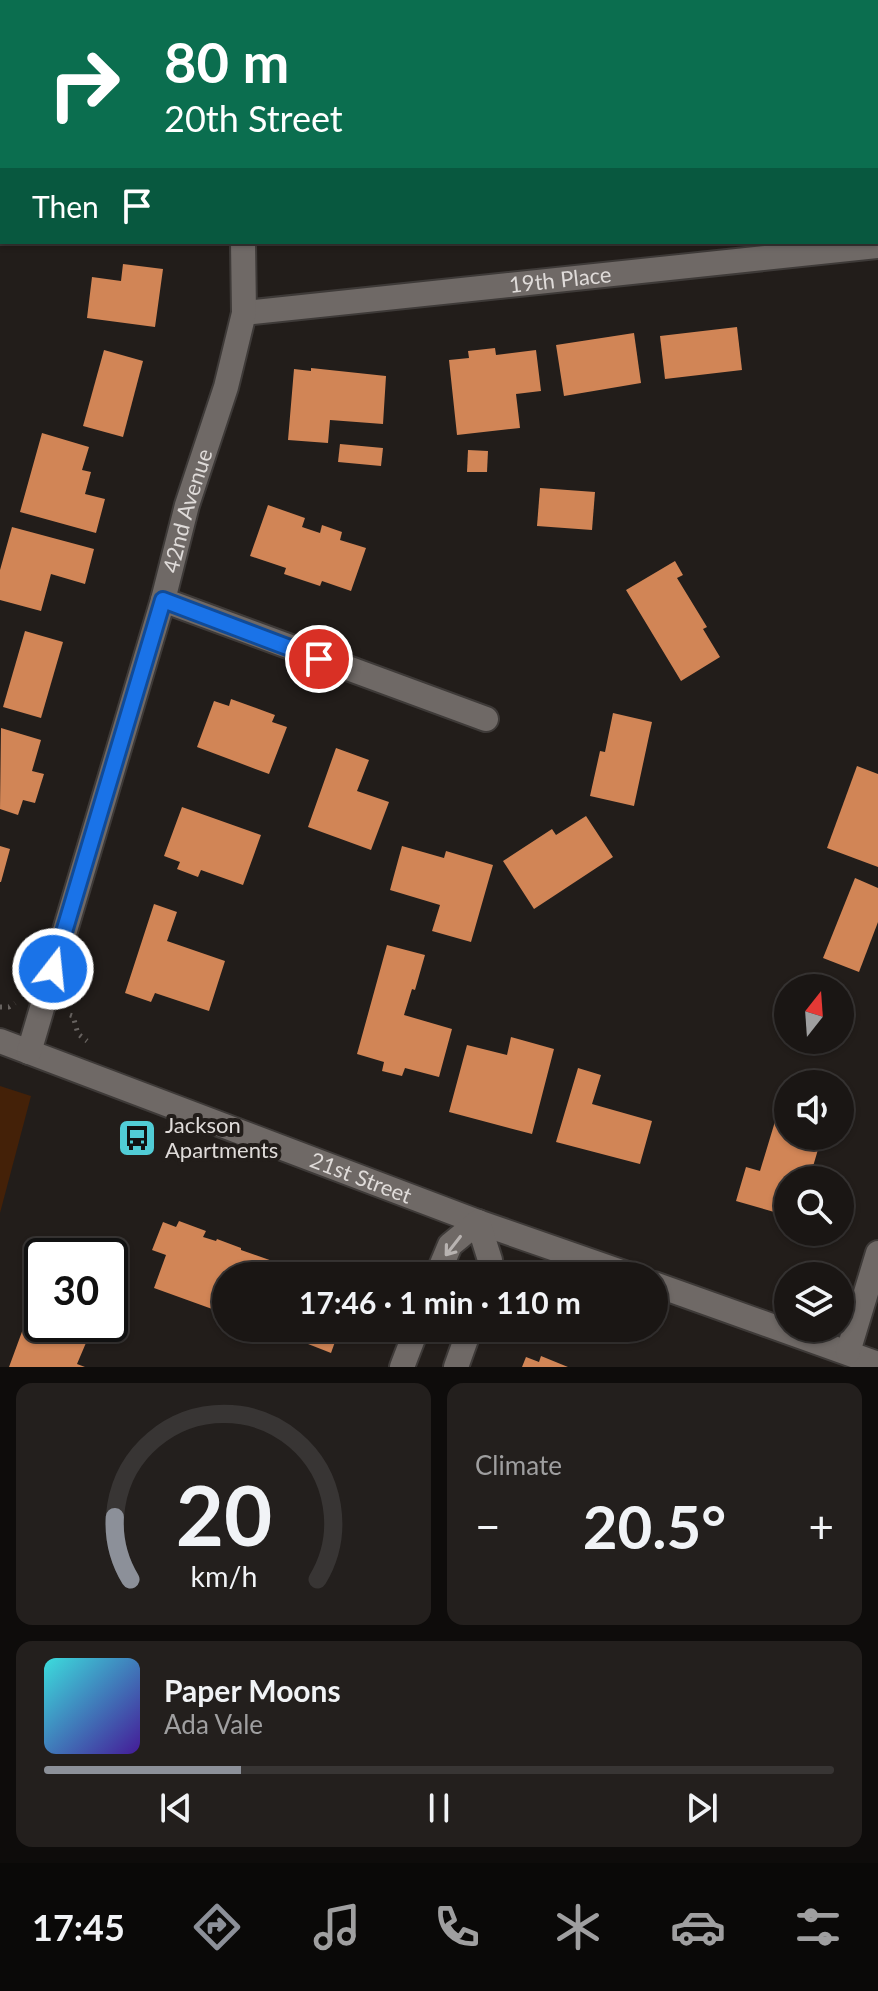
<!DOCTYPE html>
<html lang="en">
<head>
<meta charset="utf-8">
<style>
	body { margin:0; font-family:Lato,sans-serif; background:#231f1d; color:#f1f3f6; height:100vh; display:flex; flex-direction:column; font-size:30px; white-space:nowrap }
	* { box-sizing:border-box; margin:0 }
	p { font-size:26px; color:#9f9fa0 }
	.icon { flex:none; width:44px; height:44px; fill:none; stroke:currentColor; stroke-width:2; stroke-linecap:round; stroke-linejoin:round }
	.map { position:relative; height:1367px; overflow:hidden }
	.details { display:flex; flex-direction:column; gap:16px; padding:16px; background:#0e0c0b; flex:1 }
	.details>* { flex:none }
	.banner { position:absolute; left:0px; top:0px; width:878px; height:244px; box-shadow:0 2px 6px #0004,0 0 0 2px #383534; background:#0b6e4f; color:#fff; overflow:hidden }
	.needle { width:52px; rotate:17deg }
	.buttons { position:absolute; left:774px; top:974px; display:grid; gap:16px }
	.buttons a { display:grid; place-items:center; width:80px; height:80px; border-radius:50%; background:#1a1614; box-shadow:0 2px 6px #0004,0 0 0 2px #383534; font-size:40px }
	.speed { position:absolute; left:24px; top:1238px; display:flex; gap:16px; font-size:40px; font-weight:700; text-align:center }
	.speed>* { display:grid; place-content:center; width:104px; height:104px; border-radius:50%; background:#1a1614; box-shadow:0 2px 6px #0004,0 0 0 2px #383534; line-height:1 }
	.speed .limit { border:4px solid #111; border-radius:12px; background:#fff; color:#111 }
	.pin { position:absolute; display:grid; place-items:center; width:68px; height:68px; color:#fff; margin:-34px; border:4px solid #fff; border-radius:50%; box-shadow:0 2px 8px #0007 }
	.me { position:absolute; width:88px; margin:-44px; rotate:16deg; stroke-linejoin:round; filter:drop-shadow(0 0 6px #0008) }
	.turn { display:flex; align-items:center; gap:28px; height:168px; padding:0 32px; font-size:36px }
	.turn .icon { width:104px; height:104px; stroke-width:2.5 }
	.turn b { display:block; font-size:56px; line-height:68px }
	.then { display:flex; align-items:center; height:76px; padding:0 32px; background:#0003; gap:16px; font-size:30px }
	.big { font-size:60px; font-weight:700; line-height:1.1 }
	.details .card { flex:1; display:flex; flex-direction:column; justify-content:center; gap:12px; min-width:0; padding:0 28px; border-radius:16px; background:#231f1d }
	.details .dial { align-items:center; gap:0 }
	.dial svg { height:208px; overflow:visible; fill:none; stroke:#383534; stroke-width:7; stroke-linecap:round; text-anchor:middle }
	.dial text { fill:#f1f3f6; stroke:none }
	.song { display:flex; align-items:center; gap:24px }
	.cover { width:96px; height:96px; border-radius:12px; background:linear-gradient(135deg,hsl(180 70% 55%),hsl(260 70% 35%)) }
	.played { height:8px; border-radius:4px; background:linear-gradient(90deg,#8c9099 25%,#383534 25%) }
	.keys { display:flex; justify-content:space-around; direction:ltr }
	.heat { display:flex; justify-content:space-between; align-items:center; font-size:44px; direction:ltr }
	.details .tiles { flex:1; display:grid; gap:16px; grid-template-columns:1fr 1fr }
	.card:last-child { grid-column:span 2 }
	.trip { position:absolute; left:212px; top:1262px; width:456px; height:80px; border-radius:40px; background:#1a1614; box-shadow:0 2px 6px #0004,0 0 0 2px #383534; font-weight:700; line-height:80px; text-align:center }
	.dock { display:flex; height:128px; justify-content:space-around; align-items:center; background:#0a0908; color:#9f9fa0 }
	.dock .icon { width:56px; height:56px }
	.dock .current { color:#8c9099 }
	.dock b { font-size:36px; color:#f1f3f6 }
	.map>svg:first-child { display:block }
	.green { fill:#442108 }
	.building { fill:#d18556 }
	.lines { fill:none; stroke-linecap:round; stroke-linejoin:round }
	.minor-casing { stroke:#3e3a38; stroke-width:28 }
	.path { stroke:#686360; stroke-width:5; stroke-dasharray:2 6; stroke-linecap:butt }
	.minor { stroke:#6f6966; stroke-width:24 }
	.oneway { stroke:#b8b3b1 }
	.route-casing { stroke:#114b97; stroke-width:20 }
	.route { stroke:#1a73e8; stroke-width:14 }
	.labels { text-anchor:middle; stroke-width:8; stroke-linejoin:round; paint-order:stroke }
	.street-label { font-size:22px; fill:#dfdbd9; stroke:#221d1a }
	.poi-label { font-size:22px; fill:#dfdbd9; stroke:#221d1a; text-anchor:start }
</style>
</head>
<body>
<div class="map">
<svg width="878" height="1367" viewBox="0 0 878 1367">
	<rect width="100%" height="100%" fill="#221d1a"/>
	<polygon class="green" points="0,1086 31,1096 0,1213"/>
	<g class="building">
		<polygon points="123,264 163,269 155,327 87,318 92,277 121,281"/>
		<polygon points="737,327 742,370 665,379 660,336"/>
		<polygon points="634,333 641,383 564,396 556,345"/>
		<polygon points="495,348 496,355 536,350 541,391 516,394 520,428 457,435 449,360 469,358 468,351"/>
		<polygon points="104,350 143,361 123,437 83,426"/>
		<polygon points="311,368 386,376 383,424 330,420 328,443 288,440 294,369 311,371"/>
		<polygon points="42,433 89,447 82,470 91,472 85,494 105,499 96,533 20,512"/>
		<polygon points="340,444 383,448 381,466 338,462"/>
		<polygon points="468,450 488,451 487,472 467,472"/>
		<polygon points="540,488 595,492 592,530 537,526"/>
		<polygon points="268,505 305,518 302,527 320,533 322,525 342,532 340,540 366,548 351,591 322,581 320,586 284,574 286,568 250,556"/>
		<polygon points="12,527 94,549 85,584 51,574 41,611 0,600 0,570"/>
		<polygon points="675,561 683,575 677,578 707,627 703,629 720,657 681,681 626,590"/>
		<polygon points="25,631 63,642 41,718 3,707"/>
		<polygon points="231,699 275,715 272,722 287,727 269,774 197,747 214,701 229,706"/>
		<polygon points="613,713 652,722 634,806 590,796 600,751 605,752"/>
		<polygon points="1,728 41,740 32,771 44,774 35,803 23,800 18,815 0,809"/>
		<polygon points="336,748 369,760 357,791 389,802 371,850 308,827"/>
		<polygon points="857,766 878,774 878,867 827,848"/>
		<polygon points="182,807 261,835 243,885 201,870 198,877 177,869 180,862 164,856"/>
		<polygon points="586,816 613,857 534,909 503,861 552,829 556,835"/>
		<polygon points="0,846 10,849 1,882 0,882"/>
		<polygon points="402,846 444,858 446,851 493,865 471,942 432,931 440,905 390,890"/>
		<polygon points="855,878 878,888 878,922 859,972 823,958"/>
		<polygon points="154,904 177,912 167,941 225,961 209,1011 155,993 151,1002 125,993"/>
		<polygon points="387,945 425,955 415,990 412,989 404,1015 452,1029 439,1077 405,1068 402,1076 382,1071 384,1062 357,1054"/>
		<polygon points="511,1037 554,1049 532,1134 449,1112 467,1045 507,1055"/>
		<polygon points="578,1068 601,1075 592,1104 652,1121 640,1164 556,1142"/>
		<polygon points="780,1105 788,1107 788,1136 822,1136 809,1180 788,1180 788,1216 736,1201 746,1167 760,1171"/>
		<polygon points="179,1221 206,1231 203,1237 216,1241 217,1239 241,1248 241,1250 315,1276 226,1276 226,1314 154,1288 166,1255 152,1250 163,1222 176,1227"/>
		<polygon points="37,1291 42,1293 42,1324 94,1324 77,1364 85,1367 9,1367"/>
		<polygon points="276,1328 340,1328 331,1353 275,1331"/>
		<polygon points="541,1356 568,1367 522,1367 526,1357 539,1362"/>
	</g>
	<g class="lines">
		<defs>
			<g id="minor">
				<polyline points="193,0 193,2"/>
				<path id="s1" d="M244,313l634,-67"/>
				<polyline points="163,600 486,719"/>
				<path id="s2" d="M0,1041l478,181 155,54"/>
				<path id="s3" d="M29,1052l134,-452 24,-95 39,-118 18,-74 -1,-71"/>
				<polyline points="437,1276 450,1245 478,1222 490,1260 487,1276"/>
				<polyline points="654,1284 878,1364"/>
				<polyline points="848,1352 878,1253"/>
				<polyline points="402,1367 417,1328"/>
				<polyline points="456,1367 470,1328"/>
			</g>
		</defs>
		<use href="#minor" class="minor-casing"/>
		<g class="path">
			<polyline points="0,1007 9,1007 15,1003"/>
			<polyline points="70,1015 73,1016 78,1034 87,1041"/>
		</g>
		<use href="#minor" class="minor"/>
	</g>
	<defs><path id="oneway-shaft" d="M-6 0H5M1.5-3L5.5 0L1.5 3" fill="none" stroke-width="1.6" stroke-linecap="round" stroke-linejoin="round" transform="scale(2)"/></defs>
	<use class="oneway" href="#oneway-shaft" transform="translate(453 1246) rotate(128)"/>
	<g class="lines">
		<defs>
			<polyline id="route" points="53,969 163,600 319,659"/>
		</defs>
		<use href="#route" class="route-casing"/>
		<use href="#route" class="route"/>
	</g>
	<defs>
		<symbol id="bus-square" viewBox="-11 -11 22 22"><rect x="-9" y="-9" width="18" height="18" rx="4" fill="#51ccd5" stroke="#221d1a"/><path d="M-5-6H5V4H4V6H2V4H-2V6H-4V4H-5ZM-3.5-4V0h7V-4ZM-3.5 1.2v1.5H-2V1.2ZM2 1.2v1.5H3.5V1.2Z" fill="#111"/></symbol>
	</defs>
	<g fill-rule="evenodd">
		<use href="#bus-square" x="115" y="1116" width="44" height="44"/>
	</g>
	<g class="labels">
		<g class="street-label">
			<text dy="8" stroke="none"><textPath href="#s1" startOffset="318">19th Place</textPath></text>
			<text dy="8" stroke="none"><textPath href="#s3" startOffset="564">42nd Avenue</textPath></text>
			<text dy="8" stroke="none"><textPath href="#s2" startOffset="386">21st Street</textPath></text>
		</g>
		<g class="poi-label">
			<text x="165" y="1133">Jackson<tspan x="165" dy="25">Apartments</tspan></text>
		</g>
	</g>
</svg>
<div class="buttons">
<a><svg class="needle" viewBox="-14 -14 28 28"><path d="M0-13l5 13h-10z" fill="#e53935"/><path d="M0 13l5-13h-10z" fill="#9f9fa0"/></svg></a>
<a><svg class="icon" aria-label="sound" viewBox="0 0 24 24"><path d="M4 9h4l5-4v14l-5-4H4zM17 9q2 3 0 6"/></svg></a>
<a><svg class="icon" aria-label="search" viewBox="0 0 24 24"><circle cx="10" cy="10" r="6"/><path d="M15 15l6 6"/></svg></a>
<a><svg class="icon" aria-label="layers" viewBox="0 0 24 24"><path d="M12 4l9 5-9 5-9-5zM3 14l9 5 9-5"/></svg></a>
</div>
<div class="speed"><div class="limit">30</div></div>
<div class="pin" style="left:319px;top:659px;background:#d93025"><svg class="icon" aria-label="arrive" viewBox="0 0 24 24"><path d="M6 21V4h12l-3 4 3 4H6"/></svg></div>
<svg class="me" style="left:53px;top:969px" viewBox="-20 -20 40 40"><circle r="17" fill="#1a73e8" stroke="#fff" stroke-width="3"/><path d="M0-11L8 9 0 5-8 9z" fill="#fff"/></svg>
<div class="trip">17:46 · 1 min · 110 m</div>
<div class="banner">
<div class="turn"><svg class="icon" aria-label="right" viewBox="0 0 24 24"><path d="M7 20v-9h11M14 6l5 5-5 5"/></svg><div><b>80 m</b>20th Street</div></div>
<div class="then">Then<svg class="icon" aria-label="arrive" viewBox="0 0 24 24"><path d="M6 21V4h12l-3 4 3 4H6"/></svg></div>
</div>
</div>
<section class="details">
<div class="tiles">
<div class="card dial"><svg viewBox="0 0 100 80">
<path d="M14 69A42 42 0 1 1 86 69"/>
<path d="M14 69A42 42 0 0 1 8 45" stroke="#8c9099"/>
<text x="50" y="56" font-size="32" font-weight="700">20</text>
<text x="50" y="72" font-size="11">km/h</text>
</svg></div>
<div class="card"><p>Climate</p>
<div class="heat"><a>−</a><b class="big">20.5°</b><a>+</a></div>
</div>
<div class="card">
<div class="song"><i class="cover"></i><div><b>Paper Moons</b><p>Ada Vale</p></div></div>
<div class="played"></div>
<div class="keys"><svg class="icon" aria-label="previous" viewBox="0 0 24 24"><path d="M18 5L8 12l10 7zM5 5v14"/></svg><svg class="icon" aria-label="pause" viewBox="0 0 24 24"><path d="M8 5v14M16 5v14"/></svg><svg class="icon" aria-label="next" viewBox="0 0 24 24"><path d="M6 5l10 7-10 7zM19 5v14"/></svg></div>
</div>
</div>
</section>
<nav class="dock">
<b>17:45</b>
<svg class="icon current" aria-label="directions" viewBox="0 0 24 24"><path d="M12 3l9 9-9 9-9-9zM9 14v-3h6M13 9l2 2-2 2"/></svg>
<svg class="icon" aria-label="music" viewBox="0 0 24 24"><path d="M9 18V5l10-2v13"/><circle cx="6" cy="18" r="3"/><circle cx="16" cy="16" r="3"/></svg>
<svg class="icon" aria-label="phone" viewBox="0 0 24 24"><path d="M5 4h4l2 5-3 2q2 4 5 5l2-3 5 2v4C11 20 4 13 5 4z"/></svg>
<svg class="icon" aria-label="climate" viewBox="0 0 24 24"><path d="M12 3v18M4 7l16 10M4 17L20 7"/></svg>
<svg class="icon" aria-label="car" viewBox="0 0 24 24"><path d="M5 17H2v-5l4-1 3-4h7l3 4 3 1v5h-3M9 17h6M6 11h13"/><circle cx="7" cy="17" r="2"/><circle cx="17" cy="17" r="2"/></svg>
<svg class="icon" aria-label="filters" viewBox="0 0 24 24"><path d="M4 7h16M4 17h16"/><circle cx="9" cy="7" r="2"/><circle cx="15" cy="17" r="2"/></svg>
</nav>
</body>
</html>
